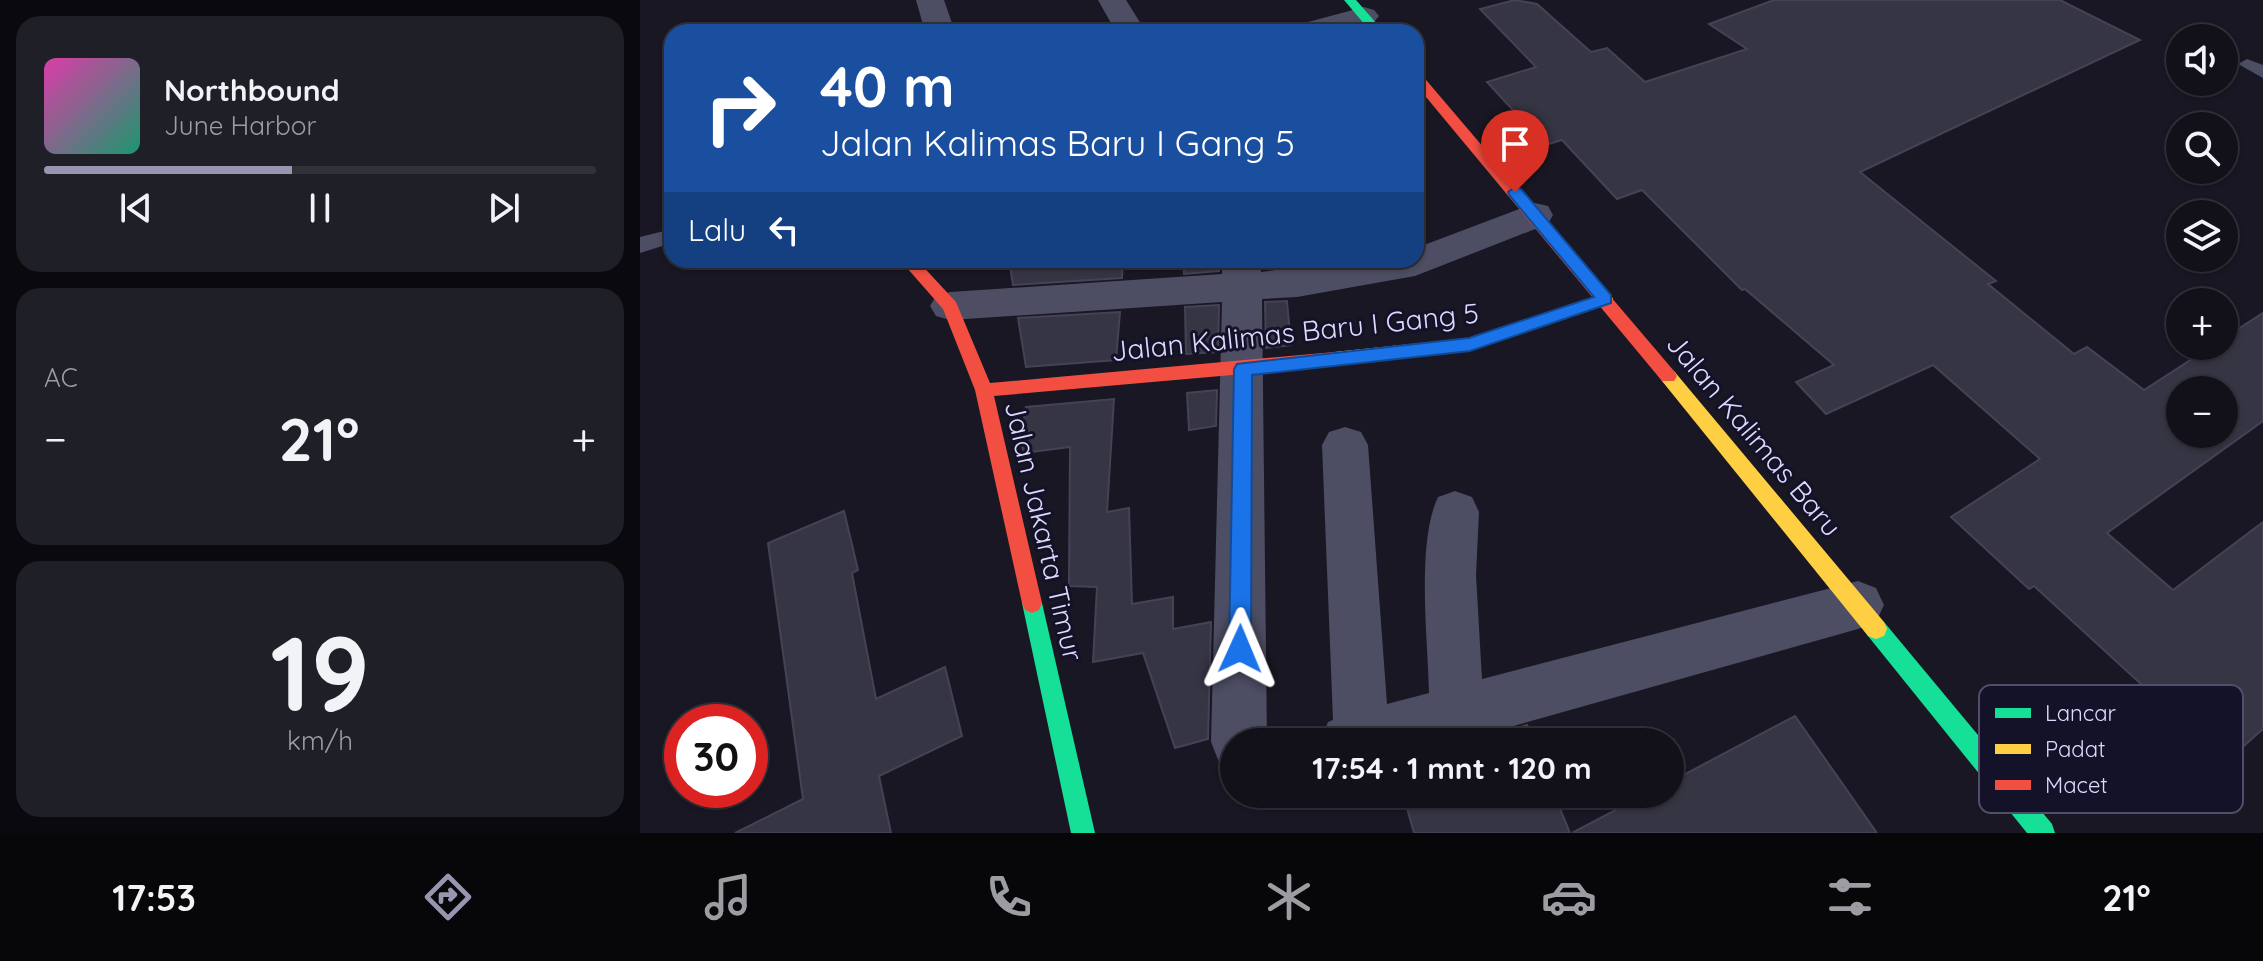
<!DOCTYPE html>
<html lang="id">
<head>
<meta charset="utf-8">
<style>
	body { margin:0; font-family:Quicksand,sans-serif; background:#1f1f27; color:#f1f3f6; height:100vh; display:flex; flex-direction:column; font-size:30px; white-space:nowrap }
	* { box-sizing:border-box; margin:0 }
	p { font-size:26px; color:#9c9da2 }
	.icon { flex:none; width:44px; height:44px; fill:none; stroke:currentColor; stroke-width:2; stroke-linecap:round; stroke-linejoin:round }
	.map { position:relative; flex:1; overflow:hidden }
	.details { display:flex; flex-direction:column; gap:16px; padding:16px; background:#0a090e; width:640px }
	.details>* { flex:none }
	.banner { position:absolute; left:24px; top:24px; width:760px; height:244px; border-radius:24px; box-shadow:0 2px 6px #0004,0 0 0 2px #313139; background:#1a4fa0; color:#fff; overflow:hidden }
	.controls { position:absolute; left:1526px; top:24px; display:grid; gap:16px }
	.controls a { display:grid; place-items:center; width:72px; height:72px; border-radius:50%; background:#12111a; box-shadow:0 2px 6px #0004,0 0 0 2px #313139; font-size:40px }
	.speed { position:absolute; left:24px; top:704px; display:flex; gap:16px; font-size:40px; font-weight:700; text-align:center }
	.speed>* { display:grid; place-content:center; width:104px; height:104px; border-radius:50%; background:#12111a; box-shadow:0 2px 6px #0004,0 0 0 2px #313139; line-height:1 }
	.speed .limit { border:12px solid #d22; background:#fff; color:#111 }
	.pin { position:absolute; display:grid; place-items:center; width:68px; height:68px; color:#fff; margin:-82px -34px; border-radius:50% 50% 50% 0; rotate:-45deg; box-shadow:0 0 8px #0007 }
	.pin .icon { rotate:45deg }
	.me { position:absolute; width:88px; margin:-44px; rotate:1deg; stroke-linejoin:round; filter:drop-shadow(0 0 6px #0008) }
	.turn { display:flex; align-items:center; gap:28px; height:168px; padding:0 24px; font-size:36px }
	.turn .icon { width:104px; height:104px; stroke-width:2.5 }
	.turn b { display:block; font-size:56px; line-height:68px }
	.then { display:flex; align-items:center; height:76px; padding:0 24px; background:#0003; gap:16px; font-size:30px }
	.big { font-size:60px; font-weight:800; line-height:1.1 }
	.details .widget { flex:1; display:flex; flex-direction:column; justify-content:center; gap:12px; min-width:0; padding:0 28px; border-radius:24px; background:#1f1f27 }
	.details .dial { align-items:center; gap:0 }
	.dial b { font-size:104px; line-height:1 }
	.song { display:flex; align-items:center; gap:24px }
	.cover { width:96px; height:96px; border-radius:12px; background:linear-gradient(135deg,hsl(320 70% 55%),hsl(160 70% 35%)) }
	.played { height:8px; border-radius:4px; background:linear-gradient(90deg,#9796b1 45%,#313139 45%) }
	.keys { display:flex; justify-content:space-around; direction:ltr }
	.heat { display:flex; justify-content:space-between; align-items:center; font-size:44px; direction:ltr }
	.trip { position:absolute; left:580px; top:728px; width:464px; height:80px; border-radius:40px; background:#12111a; box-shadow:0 2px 6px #0004,0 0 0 2px #313139; font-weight:800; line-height:80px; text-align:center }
	.tab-bar { display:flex; height:128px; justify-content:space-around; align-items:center; background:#07070a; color:#9c9da2 }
	.tab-bar .icon { width:56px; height:56px }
	.tab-bar .current { color:#9796b1 }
	.tab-bar b { font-size:36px; color:#f1f3f6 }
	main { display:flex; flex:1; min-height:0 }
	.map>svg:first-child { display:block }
	.building { fill:#363544; stroke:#454256; stroke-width:2; fill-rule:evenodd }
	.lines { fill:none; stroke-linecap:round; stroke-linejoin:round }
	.lane { fill:#4d4d63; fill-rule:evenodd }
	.street { fill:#4d4d63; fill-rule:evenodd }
	.fast { fill:#16e098; fill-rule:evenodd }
	.slow { fill:#ffcf43; fill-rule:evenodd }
	.jam { fill:#f24e42; fill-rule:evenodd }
	.route { fill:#1a73e8; stroke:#114b97; stroke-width:2 }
	.labels { text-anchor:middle; stroke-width:6; stroke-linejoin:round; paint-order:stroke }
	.street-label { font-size:28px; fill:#dcdafd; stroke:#141228 }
	.key { fill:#141228; stroke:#504e68; stroke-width:2 }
	.key-label { font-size:22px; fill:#dcdafd }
</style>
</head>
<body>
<main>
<section class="details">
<div class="widget">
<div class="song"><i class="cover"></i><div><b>Northbound</b><p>June Harbor</p></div></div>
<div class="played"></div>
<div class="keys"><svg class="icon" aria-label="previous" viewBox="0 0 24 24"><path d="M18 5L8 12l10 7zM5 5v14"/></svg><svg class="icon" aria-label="pause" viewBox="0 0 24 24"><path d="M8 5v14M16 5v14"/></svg><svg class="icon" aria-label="next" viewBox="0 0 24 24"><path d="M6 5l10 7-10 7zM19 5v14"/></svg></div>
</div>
<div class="widget"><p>AC</p>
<div class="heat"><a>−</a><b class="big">21°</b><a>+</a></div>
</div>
<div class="widget dial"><b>19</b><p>km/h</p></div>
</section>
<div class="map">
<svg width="1623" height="833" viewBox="0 0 1623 833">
	<rect width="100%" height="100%" fill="#181723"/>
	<g class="building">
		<path d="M875,0l22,4 54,48 16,-4 38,34 102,-33 -38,-25 65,-24h286l80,40 -280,132 136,109 -8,3 86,70 13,-7 57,43 68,-44h12v-8l39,-25v108l-156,112 66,57 90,-68v207l-37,33 -192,-176 -5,3 -78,-72 89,-58 -107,-94 -107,49 -30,-32 38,-17 -89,-76 -3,1 -100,-100 -25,9 -55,-59 -17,5 -58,-63 49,-15 -56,-58zM1540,390h44v44h-44z"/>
		<polygon points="369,260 429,260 429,264 483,260 482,278 373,285"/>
		<polygon points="543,260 579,260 579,271 544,274"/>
		<polygon points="647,301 651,345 626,348 625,302"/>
		<polygon points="579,305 578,352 546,354 545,307"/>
		<polygon points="480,312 476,360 386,367 378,318"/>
		<polygon points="577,390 576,426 549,430 547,393"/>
		<polygon points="474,399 467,512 489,508 492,604 533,597 533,629 571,622 568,739 535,748 503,653 453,662 457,587 429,586 430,447 384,453 380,439 386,407"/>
		<polygon points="204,511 218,570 212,573 236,699 305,667 322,736 239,776 251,833 95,833 163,799 128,543"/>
		<polygon points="1155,716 1237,833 932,833 1006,794 1030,794 1030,782"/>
		<polygon points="887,725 894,742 828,742"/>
		<polygon points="763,794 914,794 930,833 774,833"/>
	</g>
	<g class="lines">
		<g class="lane">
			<polygon points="1607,59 1623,65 1623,78 1598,64"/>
			<polygon points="32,229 32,243 0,253 0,237"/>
		</g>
		<g class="street">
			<polygon points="276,0 304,0 315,32 285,32"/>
			<polygon points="458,0 486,0 506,32 476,32"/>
			<polygon points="724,7 734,10 739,16 734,22 697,32 648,32 653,26"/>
			<polygon points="895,203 908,206 913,215 908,224 775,276 657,297 622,299 627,742 594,742 594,768 579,762 571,742 582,302 310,320 296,316 290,306 296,296 310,292 582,274 582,260 620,260 621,272 713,260 776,260 776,248"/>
			<path d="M705,427l16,5 7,13 19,259 42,-11c-1,-52 -13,-150 9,-196l17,-6 17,6 7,15 -3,63 6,104 376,-98 18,7 8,17 -8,17 -18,7 -401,113h-137l8,-20 5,-2 -11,-275 7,-13z"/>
		</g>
		<g class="fast">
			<polygon points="704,0 716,0 744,32 731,32"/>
			<polygon points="392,593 399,596 402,603 455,833 431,833 382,603 385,596"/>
			<polygon points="1236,619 1244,622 1412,824 1415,833 1387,833 1228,636 1225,629 1228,622"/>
		</g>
		<g class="slow">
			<polygon points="965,293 971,295 973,299 971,303 830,350 694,366 685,359 694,352 829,338"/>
			<polygon points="1028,369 1034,371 1244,622 1247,629 1244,636 1236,639 1228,636 1022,381 1019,376 1022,371"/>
		</g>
		<g class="jam">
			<polygon points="776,73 781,74 1034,371 1037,376 1034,381 1022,381 776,85"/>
			<polygon points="260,260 277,260 316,302 350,383 694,352 703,359 694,366 354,396 402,603 399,610 392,613 385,610 382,603 335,390 303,309"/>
		</g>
	</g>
	<polygon class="route" points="875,187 881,189 971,295 971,303 830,351 612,375 611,649 608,656 600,659 592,656 589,649 594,369 597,364 829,338 954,297 870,196 868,192"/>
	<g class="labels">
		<g class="street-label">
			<text transform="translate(655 332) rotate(-6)" y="10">Jalan Kalimas Baru I Gang 5</text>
			<text transform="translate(1114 435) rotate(50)" y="10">Jalan Kalimas Baru</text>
			<text transform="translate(404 531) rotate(77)" y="10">Jalan Jakarta Timur</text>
		</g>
	</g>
	<rect x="1339" y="685" width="264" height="128" rx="12" class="key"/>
	<rect x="1355" y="708" width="36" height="10" fill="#16e098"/>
	<rect x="1355" y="744" width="36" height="10" fill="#ffcf43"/>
	<rect x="1355" y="780" width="36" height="10" fill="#f24e42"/>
	<g class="key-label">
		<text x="1405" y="721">Lancar</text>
		<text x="1405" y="757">Padat</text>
		<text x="1405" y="793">Macet</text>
	</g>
</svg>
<div class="controls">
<a><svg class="icon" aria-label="sound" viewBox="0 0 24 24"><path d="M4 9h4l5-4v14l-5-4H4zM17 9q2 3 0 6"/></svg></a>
<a><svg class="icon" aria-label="search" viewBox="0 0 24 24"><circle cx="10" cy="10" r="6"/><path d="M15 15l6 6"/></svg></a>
<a><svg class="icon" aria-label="layers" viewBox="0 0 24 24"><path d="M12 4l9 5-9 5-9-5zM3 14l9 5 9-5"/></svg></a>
<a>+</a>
<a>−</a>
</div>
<div class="speed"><div class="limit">30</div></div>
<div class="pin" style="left:875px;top:192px;background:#d93025"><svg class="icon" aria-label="arrive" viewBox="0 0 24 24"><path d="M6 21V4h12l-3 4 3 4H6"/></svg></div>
<svg class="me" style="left:600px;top:649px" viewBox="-20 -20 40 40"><path d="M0-17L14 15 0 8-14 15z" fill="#1a73e8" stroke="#fff" stroke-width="4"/></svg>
<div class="trip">17:54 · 1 mnt · 120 m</div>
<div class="banner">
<div class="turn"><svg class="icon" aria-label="right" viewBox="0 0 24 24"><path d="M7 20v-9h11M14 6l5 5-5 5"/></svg><div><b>40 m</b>Jalan Kalimas Baru I Gang 5</div></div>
<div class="then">Lalu<svg class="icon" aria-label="left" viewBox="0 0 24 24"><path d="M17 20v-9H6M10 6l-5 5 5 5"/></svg></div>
</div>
</div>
</main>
<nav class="tab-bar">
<b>17:53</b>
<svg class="icon current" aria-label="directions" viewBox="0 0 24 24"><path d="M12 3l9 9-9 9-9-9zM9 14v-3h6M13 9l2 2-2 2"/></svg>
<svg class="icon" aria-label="music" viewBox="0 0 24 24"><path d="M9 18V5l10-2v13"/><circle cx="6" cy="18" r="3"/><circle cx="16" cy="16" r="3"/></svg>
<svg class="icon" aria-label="phone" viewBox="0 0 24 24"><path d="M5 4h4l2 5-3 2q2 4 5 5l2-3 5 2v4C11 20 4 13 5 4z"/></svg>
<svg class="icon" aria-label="climate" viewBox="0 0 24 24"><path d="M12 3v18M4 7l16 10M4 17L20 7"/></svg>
<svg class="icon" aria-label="car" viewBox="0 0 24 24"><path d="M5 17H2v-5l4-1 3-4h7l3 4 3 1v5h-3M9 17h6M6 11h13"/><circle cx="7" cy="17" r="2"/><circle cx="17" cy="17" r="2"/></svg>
<svg class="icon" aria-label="filters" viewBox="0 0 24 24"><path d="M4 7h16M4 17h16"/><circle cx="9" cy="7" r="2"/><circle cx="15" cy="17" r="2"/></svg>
<b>21°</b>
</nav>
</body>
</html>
